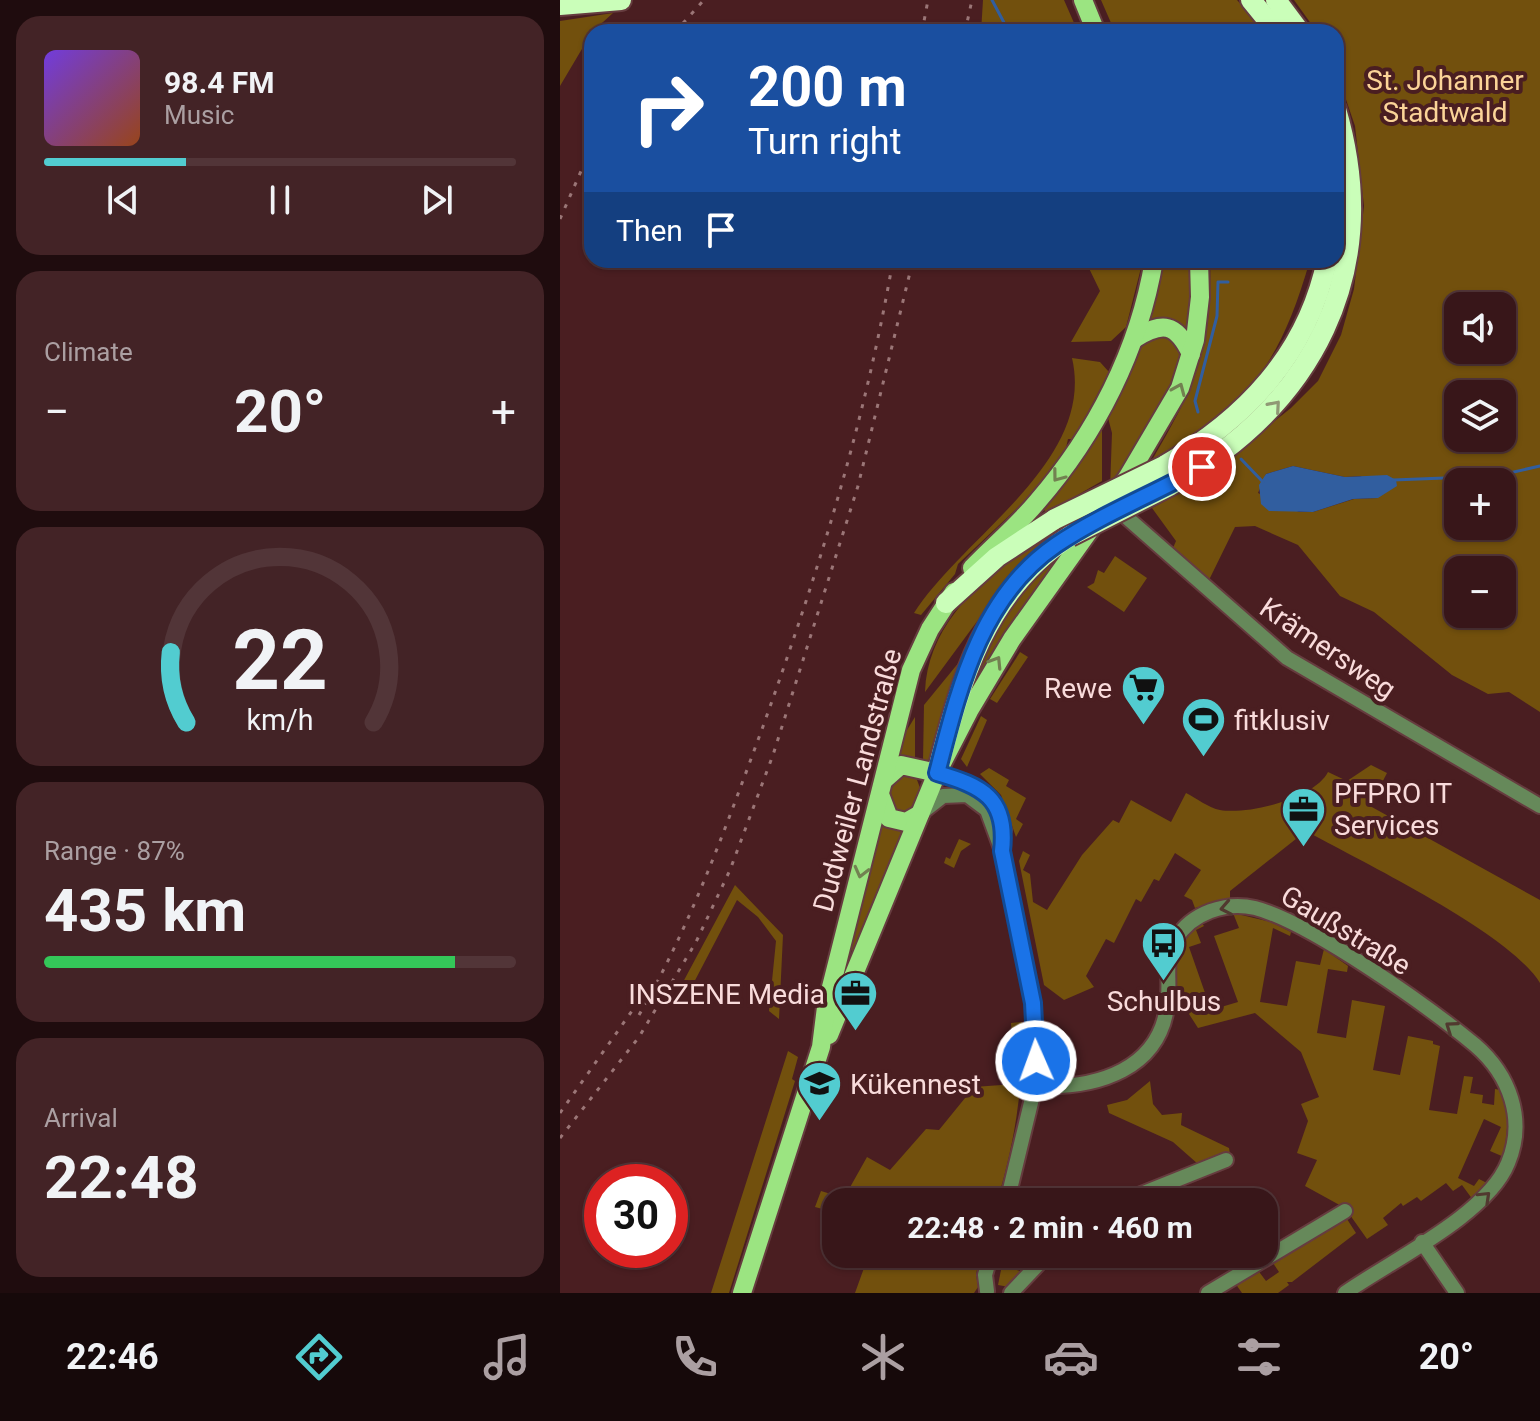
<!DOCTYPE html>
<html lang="en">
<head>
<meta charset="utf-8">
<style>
	body { margin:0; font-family:Roboto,sans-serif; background:#432326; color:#f1f3f6; height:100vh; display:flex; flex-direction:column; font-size:30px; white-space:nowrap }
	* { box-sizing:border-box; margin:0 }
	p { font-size:26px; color:#ab9fa2 }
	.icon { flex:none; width:44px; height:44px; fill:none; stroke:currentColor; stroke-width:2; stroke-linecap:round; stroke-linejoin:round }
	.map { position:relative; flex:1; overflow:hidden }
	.side { display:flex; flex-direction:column; gap:16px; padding:16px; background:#1f0c0e; width:560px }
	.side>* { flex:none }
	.top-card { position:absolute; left:24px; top:24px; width:760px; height:244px; border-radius:24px; box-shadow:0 2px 6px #0004,0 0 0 2px #523538; background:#1a4fa0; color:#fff; overflow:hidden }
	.buttons { position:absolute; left:884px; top:292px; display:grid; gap:16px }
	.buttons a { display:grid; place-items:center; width:72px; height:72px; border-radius:16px; background:#381619; box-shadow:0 2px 6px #0004,0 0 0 2px #523538; font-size:40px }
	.speed { position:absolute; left:24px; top:1164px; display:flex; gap:16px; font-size:40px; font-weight:700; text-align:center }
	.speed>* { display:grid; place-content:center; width:104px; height:104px; border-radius:50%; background:#381619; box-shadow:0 2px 6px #0004,0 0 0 2px #523538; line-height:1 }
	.speed .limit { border:12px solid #d22; background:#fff; color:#111 }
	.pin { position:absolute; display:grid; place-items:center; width:68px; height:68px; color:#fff; margin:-34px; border:4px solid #fff; border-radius:50%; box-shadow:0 2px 8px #0007 }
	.me { position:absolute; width:88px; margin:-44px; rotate:358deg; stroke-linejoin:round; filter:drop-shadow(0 0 6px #0008) }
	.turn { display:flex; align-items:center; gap:28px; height:168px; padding:0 32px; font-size:36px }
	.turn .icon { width:104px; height:104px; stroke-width:2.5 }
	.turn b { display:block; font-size:56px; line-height:68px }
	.then { display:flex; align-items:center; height:76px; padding:0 32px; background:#0003; gap:16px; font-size:30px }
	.big { font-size:60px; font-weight:700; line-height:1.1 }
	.side .widget { flex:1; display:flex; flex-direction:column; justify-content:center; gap:12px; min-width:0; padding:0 28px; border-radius:24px; background:#432326 }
	.side .dial { align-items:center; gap:0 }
	.dial svg { height:208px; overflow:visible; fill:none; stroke:#523538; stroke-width:7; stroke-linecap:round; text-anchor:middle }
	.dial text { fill:#f1f3f6; stroke:none }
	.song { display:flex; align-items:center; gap:24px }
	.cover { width:96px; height:96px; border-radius:12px; background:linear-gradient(135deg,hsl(260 70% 55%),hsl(20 70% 35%)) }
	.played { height:8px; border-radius:4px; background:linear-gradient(90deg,#52ccd0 30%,#523538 30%) }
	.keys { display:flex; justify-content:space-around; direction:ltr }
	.heat { display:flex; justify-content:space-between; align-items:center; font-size:44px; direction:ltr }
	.charge { height:12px; border-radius:6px; background:linear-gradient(90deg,#34c759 87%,#523538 0) }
	.trip { position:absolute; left:262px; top:1188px; width:456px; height:80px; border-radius:24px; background:#381619; box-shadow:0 2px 6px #0004,0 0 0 2px #523538; font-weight:700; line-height:80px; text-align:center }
	.menu { display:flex; height:128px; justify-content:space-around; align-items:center; background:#16090a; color:#ab9fa2 }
	.menu .icon { width:56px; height:56px }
	.menu .current { color:#52ccd0 }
	.menu b { font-size:36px; color:#f1f3f6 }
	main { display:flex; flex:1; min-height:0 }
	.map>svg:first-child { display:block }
	.green { fill:#72500d; fill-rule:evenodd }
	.water { fill:#315e9f }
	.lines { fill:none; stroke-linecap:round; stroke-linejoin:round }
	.stream { stroke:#315e9f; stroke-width:3 }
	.minor-casing { stroke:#663c3f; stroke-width:18 }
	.major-casing { stroke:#663c3f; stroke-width:22 }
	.highway-casing { stroke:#663c3f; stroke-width:24 }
	.minor { stroke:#66895a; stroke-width:14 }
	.major { stroke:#9be481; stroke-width:18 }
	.highway { stroke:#cafeb9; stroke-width:20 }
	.rail { stroke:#9b7677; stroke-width:3; stroke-dasharray:4 8; stroke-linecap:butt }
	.highway-bridge-casing { stroke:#663c3f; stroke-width:24; stroke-linecap:butt }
	.highway-bridge { stroke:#cafeb9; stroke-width:20 }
	.oneway { stroke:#728151 }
	.oneway2 { stroke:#909975 }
	.oneway3 { stroke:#51392f }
	.route-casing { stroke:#114b97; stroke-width:20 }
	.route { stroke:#1a73e8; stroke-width:14 }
	.labels { text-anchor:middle; stroke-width:8; stroke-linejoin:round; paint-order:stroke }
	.park-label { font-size:28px; fill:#fbd498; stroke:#4a1e21 }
	.street-label { font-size:28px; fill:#f9dbdb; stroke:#4a1e21 }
	.poi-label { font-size:28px; fill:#f9dbdb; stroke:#4a1e21; text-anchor:start }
</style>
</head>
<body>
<main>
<section class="side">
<div class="widget">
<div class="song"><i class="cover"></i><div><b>98.4 FM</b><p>Music</p></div></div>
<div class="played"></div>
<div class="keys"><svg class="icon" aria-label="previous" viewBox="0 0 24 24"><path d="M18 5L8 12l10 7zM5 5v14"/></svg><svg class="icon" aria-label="pause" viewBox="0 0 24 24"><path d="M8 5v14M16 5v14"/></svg><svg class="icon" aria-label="next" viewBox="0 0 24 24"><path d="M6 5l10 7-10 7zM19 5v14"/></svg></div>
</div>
<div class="widget"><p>Climate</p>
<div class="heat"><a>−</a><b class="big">20°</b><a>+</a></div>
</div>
<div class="widget dial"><svg viewBox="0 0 100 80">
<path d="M14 69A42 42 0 1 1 86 69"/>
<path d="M14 69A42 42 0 0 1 8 42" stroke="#52ccd0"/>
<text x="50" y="56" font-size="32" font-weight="700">22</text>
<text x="50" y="72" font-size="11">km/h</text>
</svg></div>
<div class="widget"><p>Range · 87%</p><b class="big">435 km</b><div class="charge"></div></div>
<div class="widget"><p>Arrival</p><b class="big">22:48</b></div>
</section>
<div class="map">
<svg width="980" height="1293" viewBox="0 0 980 1293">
	<rect width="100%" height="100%" fill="#4a1e21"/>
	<g class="green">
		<polygon points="423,0 504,0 518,32 421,32"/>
		<polygon points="541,0 677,0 705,32 555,32"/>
		<path d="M734,0h246v712l-31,-20 -21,2 -36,-19 -78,-63 -34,-16 -42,-51 -43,-19 -20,1 -26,53 -36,-32 3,-7 -24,-33 40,-21 99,-79 27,-27 23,-46 13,-46 10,-83 -9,-80 -19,-56v-38h-19zM898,306h44v44h-44zM898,394h44v44h-44zM733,466l52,11 16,-1 17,22 -24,1 -41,13h-14l-41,-19 8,-19zM898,482h44v44h-44zM898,570h44v44h-44z"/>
		<polygon points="53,13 32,32 0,86 0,21"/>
		<polygon points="525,260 583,260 566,327 551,341 511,342 540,291"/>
		<polygon points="600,260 632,260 628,332 586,322"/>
		<path d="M650,260h100c-31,107 -61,145 -158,200 43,-73 61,-113 58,-200z"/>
		<polygon points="610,336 622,354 609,393 550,489 552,433 547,414 579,345 589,338"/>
		<path d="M512,358l28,4 9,10 -35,67h-6l-3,13 -36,45 -71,67 -3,10 -34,41 -7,-2c49,-77 182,-152 158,-255z"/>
		<polygon points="542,420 542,481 486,513 482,506"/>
		<path d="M499,527l2,3 -52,48 -84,114c3,-78 74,-127 134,-165z"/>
		<path d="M510,549l-104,151c29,-72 38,-104 104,-151z"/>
		<polygon points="555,556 587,578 564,612 527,587 534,583 538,570 544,573"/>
		<polygon points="460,652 468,657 437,703 430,699"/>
		<polygon points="400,661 371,764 363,761 364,705"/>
		<polygon points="421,716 427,720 407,767 401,759"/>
		<polygon points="355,717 355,759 337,758 342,738"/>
		<path d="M811,765l16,8 -17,33 170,94v83c-30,-50 -178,-121 -234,-152l-76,60v7l-35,10 -3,-8 -8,-4 17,-26 -26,-17 -16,28 -5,-2 -13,23 -5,-3 -22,44 -8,-4 -20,37 8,11 -30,13 -20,-15 -25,-124 4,-10 7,4 -7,15 7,4 3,28 14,8 35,-55 31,-35 6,3 12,-23 40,22 15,-29c10,5 23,15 34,17 29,5 95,-12 108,-38l19,9z"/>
		<polygon points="429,768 449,780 446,786 466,798 456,819 463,824 456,837 441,795 420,774"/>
		<path d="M344,773l12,4 4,11 -6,20 -12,5c-20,-9 -12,-29 2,-40z"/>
		<polygon points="320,821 348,827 296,952 290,950"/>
		<polygon points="399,839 411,844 401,851 394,868 384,863 386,857 390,859"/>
		<polygon points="175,885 223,935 219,1019 209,1011 216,941 198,917 177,900 131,988 122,984"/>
		<path d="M673,913l38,9 20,10 -1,4 -17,-8 -13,74 27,4 9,-45 24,4 4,-16 24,17 -1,6 -19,-3 -11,64 29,5 6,-38 33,6 -12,64 27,5 8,-39 25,5v3l7,2 -11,64 28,4 7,-38 9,1 -3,16 13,2 -1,8 12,2 1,-16 6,1 7,28 -4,39 -14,-6 11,-24 -17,-8 -26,59 16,8 5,-7 10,5 -16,16 -11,-15 -9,6 -7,-8 -25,18 -4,-4 -14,9 -2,-3 -18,15 5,7 -21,14 -22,-31 -40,-22 12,-26 -20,-7 11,-32 -7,-17 18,-7 -18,-45 -46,-39 -57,15 -9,-14 -13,-8c-8,-34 0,-61 25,-84l3,4 -8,4 5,13 -12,4 22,63 27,-8 -24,-66 25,-8z"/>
		<path d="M462,1022c2,63 -7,120 -25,180h-161v18l-7,-2 1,-7 -15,-4 6,-16 23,7 23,-41 23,13 36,-41 13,1 35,-43 41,-3 -4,-61z"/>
		<polygon points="228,1051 238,1057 232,1079 235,1081 169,1293 151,1293"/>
		<polygon points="590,1081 593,1104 602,1115 622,1113 621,1125 669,1148 670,1154 638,1164 613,1142 549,1113 547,1105 567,1100"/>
		<polygon points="785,1216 796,1233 732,1282 727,1282 729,1285 718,1293 682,1293 675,1283 697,1269 706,1281 719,1272 711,1260"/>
		<polygon points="309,1254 421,1254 416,1274 418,1287 414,1293 295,1293"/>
		<polygon points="442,1265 463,1272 449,1287 438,1285"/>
	</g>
	<polygon class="water" points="733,466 785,477 827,475 836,480 837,486 818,498 793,499 753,512 709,511 701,504 699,485 706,474"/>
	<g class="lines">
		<g class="stream">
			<polyline points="432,0 449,32"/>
			<polyline points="555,260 558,266"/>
			<polyline points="638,412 635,401 657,316 658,282 668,282"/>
			<polyline points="681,459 703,482"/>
			<polyline points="833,480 936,476 980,466"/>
		</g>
		<defs>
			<g id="minor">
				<polyline points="556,508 727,658 980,806"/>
				<path d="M377,773c35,10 59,18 67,57"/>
				<polyline points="360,814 383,796 407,795 427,810 442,851 473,1003 475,1086 447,1202"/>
				<path d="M475,1086c60,3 129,-15 133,-89 2,-21 -4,-39 8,-58 15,-26 50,-38 79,-31 55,14 174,99 220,137 35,30 51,75 33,118 -21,52 -116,97 -163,130"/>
				<polyline points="561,1202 666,1160"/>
				<polyline points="862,1242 897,1293"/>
				<polyline points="427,1291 425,1275 431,1254"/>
				<polyline points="451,1293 488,1254"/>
				<polyline points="648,1293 785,1211"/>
			</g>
			<g id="major">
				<polyline points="523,0 536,32"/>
				<path d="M574,339c29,-18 42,-16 57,15"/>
				<path d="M412,568c21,-22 45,-42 65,-66 59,-68 102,-152 117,-242"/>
				<polyline points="324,780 341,765 377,773"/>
				<polyline points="321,797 329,818 346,822 360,814"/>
				<polyline points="269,1035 377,773 409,711 452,639 567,478 620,388 635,340 640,297 639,260"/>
				<polyline points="182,1293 261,1047 266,1007 351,670 370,629 394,592"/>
			</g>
			<g id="highway">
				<polyline points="691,0 717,32"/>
				<polyline points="716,0 740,32"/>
				<polyline points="0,5 61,0"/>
				<path d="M604,466c81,-47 143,-111 163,-206"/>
				<path d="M609,486c144,-80 215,-213 167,-377"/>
				<polyline points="386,603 437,557 495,519"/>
				<path d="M377,773c24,-93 48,-182 133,-237"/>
			</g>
		</defs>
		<use href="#minor" class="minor-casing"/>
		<use href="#major" class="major-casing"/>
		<use href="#highway" class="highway-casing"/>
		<use href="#minor" class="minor"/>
		<use href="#major" class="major"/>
		<use href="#highway" class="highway"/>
		<g class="rail">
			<polyline points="115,32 144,0"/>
			<polyline points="362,32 368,0"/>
			<polyline points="405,32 412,0"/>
			<polyline points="0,219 32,146"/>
			<path d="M79,1015c52,-90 86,-186 122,-283 57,-159 103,-305 132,-472"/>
			<polyline points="0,1113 79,1001"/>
			<polyline points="0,1138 79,1037 136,942 170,870 213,755 298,486 353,260"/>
		</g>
		<defs>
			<g id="highway-bridge">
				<polyline points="495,519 604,466"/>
				<polyline points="510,536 609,486"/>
			</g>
		</defs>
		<use href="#highway-bridge" class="highway-bridge-casing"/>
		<use href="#highway-bridge" class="highway-bridge"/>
	</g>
	<defs><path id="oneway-chevron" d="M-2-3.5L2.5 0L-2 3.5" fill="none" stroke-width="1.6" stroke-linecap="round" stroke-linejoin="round" transform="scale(2)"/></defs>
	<g class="oneway">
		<use href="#oneway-chevron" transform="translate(619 389) rotate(-67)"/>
		<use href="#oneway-chevron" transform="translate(498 476) rotate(127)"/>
		<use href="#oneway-chevron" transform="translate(436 662) rotate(-58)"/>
		<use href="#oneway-chevron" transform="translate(301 872) rotate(104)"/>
	</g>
	<use class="oneway2" href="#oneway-chevron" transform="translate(715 406) rotate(-49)"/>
	<g class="oneway3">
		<use href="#oneway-chevron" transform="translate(666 908) rotate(169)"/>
		<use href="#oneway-chevron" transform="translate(891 1027) rotate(-145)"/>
		<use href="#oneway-chevron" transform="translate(925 1197) rotate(-44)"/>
	</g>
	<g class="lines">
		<defs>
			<path id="route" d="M476,1061l-3,-58 -31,-152c6,-53 -20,-65 -65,-78 22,-84 43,-176 119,-228 46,-31 98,-51 146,-78"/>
		</defs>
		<use href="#route" class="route-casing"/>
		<use href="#route" class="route"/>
	</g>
	<defs>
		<symbol id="supermarket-pin" viewBox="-11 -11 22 30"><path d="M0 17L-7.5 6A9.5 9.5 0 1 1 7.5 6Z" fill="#52ccd0" stroke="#4a1e21"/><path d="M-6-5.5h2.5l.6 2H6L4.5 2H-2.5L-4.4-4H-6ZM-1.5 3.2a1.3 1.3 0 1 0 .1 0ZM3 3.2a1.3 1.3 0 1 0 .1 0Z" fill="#111"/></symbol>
		<symbol id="stadium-pin" viewBox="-11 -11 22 30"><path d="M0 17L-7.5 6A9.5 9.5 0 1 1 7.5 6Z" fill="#52ccd0" stroke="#4a1e21"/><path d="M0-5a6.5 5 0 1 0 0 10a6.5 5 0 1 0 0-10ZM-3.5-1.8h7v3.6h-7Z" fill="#111"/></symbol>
		<symbol id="office-pin" viewBox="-11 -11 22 30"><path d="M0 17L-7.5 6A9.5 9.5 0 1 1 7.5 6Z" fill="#52ccd0" stroke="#4a1e21"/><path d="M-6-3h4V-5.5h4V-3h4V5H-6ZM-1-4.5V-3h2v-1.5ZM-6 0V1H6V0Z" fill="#111"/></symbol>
		<symbol id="bus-pin" viewBox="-11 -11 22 30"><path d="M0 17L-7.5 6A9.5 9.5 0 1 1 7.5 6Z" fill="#52ccd0" stroke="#4a1e21"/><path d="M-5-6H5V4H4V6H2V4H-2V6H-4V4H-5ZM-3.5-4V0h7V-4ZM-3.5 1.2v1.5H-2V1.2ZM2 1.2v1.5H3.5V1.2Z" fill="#111"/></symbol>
		<symbol id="school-pin" viewBox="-11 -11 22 30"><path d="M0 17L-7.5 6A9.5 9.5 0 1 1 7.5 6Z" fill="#52ccd0" stroke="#4a1e21"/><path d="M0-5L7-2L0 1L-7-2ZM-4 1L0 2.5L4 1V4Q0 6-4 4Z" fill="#111"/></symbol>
	</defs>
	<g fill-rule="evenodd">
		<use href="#supermarket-pin" x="558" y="662" width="51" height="69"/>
		<use href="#stadium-pin" x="618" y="694" width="51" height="69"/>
		<use href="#office-pin" x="718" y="784" width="51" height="69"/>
		<use href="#bus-pin" x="578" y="918" width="51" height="69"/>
		<use href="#office-pin" x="270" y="968" width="51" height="69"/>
		<use href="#school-pin" x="234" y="1058" width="51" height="69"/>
	</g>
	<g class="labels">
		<g class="park-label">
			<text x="885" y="90">St. Johanner<tspan x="885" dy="32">Stadtwald</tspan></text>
		</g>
		<g class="street-label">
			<text transform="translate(768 648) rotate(34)" y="10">Krämersweg</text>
			<text transform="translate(297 780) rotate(-75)" y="10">Dudweiler Landstraße</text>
			<text transform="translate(786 930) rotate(31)" y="10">Gaußstraße</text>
		</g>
		<g class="poi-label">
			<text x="552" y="698" text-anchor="end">Rewe</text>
			<text x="674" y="730">fitklusiv</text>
			<text x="774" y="803">PFPRO IT<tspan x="774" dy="32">Services</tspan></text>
			<text x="265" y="1004" text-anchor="end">INSZENE Media</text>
			<text x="604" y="1011" text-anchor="middle">Schulbus</text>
			<text x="290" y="1094">Kükennest</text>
		</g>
	</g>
</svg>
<div class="buttons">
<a><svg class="icon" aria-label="sound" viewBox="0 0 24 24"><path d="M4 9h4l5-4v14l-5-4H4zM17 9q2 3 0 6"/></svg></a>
<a><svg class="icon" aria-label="layers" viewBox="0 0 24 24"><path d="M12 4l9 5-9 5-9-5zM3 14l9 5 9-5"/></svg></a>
<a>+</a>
<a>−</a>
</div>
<div class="speed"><div class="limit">30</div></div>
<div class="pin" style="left:642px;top:467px;background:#d93025"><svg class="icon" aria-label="arrive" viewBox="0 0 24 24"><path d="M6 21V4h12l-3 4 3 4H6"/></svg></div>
<svg class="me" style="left:476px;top:1061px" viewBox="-20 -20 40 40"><circle r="17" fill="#1a73e8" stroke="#fff" stroke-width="3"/><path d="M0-11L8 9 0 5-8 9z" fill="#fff"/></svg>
<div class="trip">22:48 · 2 min · 460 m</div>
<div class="top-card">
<div class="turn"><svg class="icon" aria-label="right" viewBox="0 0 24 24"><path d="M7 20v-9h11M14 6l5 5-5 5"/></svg><div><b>200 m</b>Turn right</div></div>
<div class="then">Then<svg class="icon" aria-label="arrive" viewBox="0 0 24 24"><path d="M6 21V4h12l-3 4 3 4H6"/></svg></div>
</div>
</div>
</main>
<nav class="menu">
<b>22:46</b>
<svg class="icon current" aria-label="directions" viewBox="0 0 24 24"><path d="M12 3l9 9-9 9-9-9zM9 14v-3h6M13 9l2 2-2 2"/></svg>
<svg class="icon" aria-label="music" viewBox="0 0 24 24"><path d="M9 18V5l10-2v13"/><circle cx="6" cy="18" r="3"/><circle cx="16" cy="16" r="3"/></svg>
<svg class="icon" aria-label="phone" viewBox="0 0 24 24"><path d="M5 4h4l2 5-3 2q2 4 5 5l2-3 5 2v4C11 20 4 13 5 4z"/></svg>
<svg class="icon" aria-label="climate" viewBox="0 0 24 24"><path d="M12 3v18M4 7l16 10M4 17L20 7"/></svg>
<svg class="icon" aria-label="car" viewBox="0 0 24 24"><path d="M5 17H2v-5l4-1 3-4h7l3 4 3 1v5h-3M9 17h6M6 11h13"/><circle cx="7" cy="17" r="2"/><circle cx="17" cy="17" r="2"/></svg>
<svg class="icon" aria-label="filters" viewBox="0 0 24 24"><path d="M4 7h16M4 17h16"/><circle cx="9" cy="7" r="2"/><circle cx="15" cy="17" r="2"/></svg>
<b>20°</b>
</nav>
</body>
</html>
